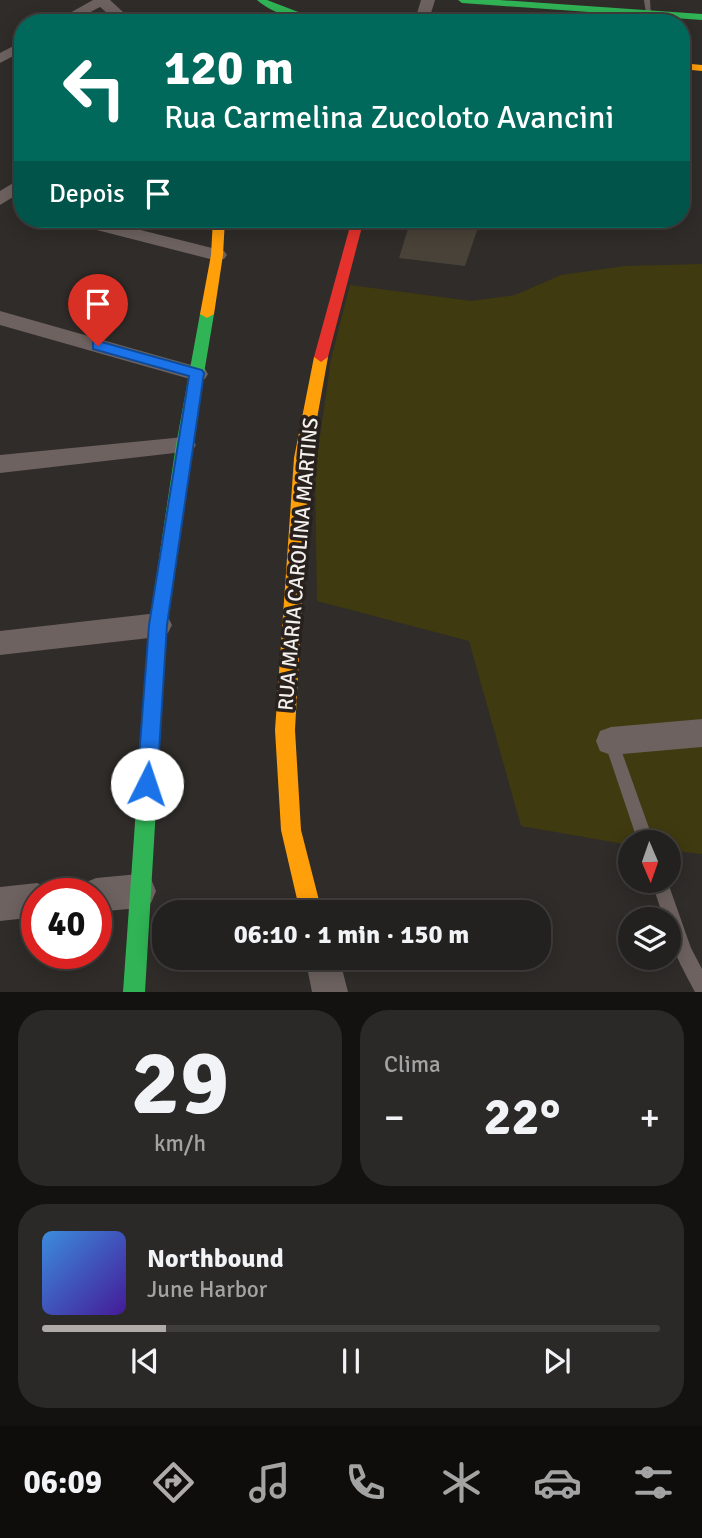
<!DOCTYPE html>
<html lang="pt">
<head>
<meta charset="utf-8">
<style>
	body { margin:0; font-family:Signika,sans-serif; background:#2b2928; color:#f1f3f6; height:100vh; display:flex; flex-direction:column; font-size:26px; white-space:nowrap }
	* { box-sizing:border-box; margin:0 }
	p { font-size:23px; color:#a3a3a4 }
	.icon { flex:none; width:38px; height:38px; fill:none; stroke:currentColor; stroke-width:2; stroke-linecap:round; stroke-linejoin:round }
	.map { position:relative; height:992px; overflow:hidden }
	.details { display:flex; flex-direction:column; gap:18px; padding:18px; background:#131211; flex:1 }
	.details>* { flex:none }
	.guide { position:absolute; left:14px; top:14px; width:676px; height:214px; border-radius:28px; box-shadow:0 4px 18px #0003,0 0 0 2px #403e3d; background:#00695c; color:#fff; overflow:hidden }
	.needle { width:46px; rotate:178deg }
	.tools { position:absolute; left:618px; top:830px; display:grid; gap:14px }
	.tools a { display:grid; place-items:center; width:63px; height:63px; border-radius:50%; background:#23211f; box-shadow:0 4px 18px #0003,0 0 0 2px #403e3d; font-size:35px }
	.speed { position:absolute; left:21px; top:878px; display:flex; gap:14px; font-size:35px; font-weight:700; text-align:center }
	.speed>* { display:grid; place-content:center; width:91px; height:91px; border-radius:50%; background:#23211f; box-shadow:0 4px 18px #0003,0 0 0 2px #403e3d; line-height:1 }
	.speed .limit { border:10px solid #d22; background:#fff; color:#111 }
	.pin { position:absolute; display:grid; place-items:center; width:60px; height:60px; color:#fff; margin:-72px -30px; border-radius:50% 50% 50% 0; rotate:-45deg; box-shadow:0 0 7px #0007 }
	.pin .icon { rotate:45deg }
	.me { position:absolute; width:77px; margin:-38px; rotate:4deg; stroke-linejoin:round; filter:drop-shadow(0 0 5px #0008) }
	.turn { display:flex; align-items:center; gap:24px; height:147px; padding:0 35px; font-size:32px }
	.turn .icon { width:91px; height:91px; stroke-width:2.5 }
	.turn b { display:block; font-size:49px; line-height:60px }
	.then { display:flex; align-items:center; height:66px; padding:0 35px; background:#0003; gap:14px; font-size:26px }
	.big { font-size:52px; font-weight:800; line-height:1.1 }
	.details .card { flex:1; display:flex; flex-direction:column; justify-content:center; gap:10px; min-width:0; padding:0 24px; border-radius:28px; background:#2b2928 }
	.details .dial { align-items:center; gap:0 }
	.dial b { font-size:91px; line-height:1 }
	.song { display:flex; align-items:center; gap:21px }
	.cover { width:84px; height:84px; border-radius:10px; background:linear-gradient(135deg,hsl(210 70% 55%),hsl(260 70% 35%)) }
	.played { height:7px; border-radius:4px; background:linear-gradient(90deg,#afaba8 20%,#403e3d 20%) }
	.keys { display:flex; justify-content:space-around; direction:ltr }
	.heat { display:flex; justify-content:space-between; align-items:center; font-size:38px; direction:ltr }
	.details .tiles { flex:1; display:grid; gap:18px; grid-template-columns:1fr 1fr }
	.card:last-child { grid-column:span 2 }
	.trip { position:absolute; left:152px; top:900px; width:399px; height:70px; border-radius:28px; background:#23211f; box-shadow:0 4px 18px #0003,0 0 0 2px #403e3d; font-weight:800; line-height:70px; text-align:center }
	.menu { display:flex; height:112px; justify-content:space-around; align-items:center; background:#0e0d0c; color:#a3a3a4 }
	.menu .icon { width:49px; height:49px }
	.menu .selected { color:#afaba8 }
	.menu b { font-size:32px; color:#f1f3f6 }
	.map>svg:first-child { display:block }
	.green { fill:#3f3a0f }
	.building { fill:#494238 }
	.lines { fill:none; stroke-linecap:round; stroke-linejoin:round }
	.lane { fill:#6d625f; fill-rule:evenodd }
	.street { fill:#6d625f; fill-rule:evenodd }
	.fast { fill:#30b455; fill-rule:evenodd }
	.slow { fill:#ff9f0a; fill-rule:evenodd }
	.jam { fill:#e5322d; fill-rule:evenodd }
	.route { fill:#1a73e8; stroke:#114b97; stroke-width:2 }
	.labels { text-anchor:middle; stroke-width:7; stroke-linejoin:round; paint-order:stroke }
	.street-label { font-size:21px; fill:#f4f0ed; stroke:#28211d }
</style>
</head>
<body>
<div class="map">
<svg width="702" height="992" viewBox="0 0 702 992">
	<rect width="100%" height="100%" fill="#2f2c29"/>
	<polygon class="green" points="702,264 702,854 669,850 668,842 630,842 630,845 521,826 469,641 317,601 315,471 331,359 350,285 471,301 515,295 561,275 625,266"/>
	<polygon class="building" points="411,219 481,219 465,266 399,258"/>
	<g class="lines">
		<g class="lane">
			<polygon points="644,0 650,0 651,15 646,14"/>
			<polygon points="611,734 616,736 618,741 654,842 638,842 604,741 606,736"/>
			<path d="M651,880h16l24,68 11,21v23h-7c-12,-23 -27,-47 -27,-73h-4z"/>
		</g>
		<g class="street">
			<polygon points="93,0 110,0 135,23 119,23 100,7 70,23 52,23"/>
			<polygon points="421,0 435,0 428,23 414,23"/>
			<path d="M289,9l7,4c-11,10 -24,10 -38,10z"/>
			<polygon points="23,41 23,51 0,63 0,53"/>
			<polygon points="681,128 689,133 691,165 682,170"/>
			<polygon points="23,177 23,191 0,205 0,191"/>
			<polygon points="85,219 97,219 224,251 227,255 224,259 210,259 85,227 83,223"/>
			<polygon points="0,311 205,369 208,374 205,379 197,381 0,325"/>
			<polygon points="184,437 192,439 196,445 192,451 0,473 0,455"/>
			<polygon points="158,613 168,617 172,625 168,633 158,637 0,655 0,631"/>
			<polygon points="702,719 702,747 611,755 600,751 596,741 600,731 611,727"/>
			<polygon points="139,874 151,879 156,891 151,903 139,908 96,912 96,894 80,894 84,883 96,878"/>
			<polygon points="37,883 49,888 51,894 37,894 37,917 0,921 0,887"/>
			<polygon points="305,957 339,957 348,992 312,992"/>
		</g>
		<g class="fast">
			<path d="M257,0h10l60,23c-22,0 -53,-8 -70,-23z"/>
			<polygon points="458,0 499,0 702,14 702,20 462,3"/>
			<polygon points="207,310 214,314 192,445 167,625 145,992 123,992 149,625 176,445 200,314"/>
		</g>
		<g class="slow">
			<polygon points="681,63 702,65 702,71 681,69"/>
			<polygon points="213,219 225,219 223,255 214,314 207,318 200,314 211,255"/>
			<polygon points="321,352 328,357 310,458 295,730 301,830 322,912 300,912 281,830 275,730 294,458 314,357"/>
		</g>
		<polygon class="jam" points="352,219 364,219 328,357 321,362 314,357"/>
	</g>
	<polygon class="route" points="98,341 202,370 204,373 167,625 157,784 154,791 147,794 140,791 137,784 149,625 189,376 93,349 93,342"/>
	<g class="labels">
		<g class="street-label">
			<text transform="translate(298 564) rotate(-85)" y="7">RUA MARIA CAROLINA MARTINS</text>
		</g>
	</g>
</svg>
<div class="tools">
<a><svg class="needle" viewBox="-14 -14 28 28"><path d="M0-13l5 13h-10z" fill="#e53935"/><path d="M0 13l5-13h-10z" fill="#a3a3a4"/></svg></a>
<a><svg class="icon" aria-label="layers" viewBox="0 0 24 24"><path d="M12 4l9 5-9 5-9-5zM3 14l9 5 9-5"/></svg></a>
</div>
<div class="speed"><div class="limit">40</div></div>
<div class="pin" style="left:98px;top:346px;background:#d93025"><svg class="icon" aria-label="arrive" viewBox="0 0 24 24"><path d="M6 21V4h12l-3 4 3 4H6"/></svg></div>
<svg class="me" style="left:147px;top:784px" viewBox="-20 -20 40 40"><circle r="19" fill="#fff"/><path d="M0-13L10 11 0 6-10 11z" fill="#1a73e8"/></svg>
<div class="trip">06:10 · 1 min · 150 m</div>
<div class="guide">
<div class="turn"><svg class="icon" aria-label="left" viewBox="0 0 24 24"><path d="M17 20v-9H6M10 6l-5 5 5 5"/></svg><div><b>120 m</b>Rua Carmelina Zucoloto Avancini</div></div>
<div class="then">Depois<svg class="icon" aria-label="arrive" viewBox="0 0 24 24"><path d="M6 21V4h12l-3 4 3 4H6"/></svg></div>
</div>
</div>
<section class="details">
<div class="tiles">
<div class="card dial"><b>29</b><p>km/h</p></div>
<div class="card"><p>Clima</p>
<div class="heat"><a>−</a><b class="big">22°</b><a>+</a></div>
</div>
<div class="card">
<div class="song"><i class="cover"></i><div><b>Northbound</b><p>June Harbor</p></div></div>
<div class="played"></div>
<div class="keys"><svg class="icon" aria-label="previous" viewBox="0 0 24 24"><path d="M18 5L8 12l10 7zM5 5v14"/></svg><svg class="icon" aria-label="pause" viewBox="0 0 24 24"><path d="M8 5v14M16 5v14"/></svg><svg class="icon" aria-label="next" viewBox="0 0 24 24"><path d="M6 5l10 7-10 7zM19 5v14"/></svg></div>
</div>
</div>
</section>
<nav class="menu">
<b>06:09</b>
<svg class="icon selected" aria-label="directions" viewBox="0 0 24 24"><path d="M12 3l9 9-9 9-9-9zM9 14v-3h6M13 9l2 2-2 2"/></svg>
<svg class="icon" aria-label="music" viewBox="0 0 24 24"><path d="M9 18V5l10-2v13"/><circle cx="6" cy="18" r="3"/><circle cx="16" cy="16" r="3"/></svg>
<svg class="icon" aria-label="phone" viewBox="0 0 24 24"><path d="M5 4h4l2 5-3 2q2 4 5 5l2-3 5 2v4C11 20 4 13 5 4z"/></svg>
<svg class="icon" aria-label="climate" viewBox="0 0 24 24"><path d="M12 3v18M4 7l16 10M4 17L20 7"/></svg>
<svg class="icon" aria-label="car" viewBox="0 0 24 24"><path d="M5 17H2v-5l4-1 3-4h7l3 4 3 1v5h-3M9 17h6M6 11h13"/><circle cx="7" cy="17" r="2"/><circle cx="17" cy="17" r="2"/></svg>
<svg class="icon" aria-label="filters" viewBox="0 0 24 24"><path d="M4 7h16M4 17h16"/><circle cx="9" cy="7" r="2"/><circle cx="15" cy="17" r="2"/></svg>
</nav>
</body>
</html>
